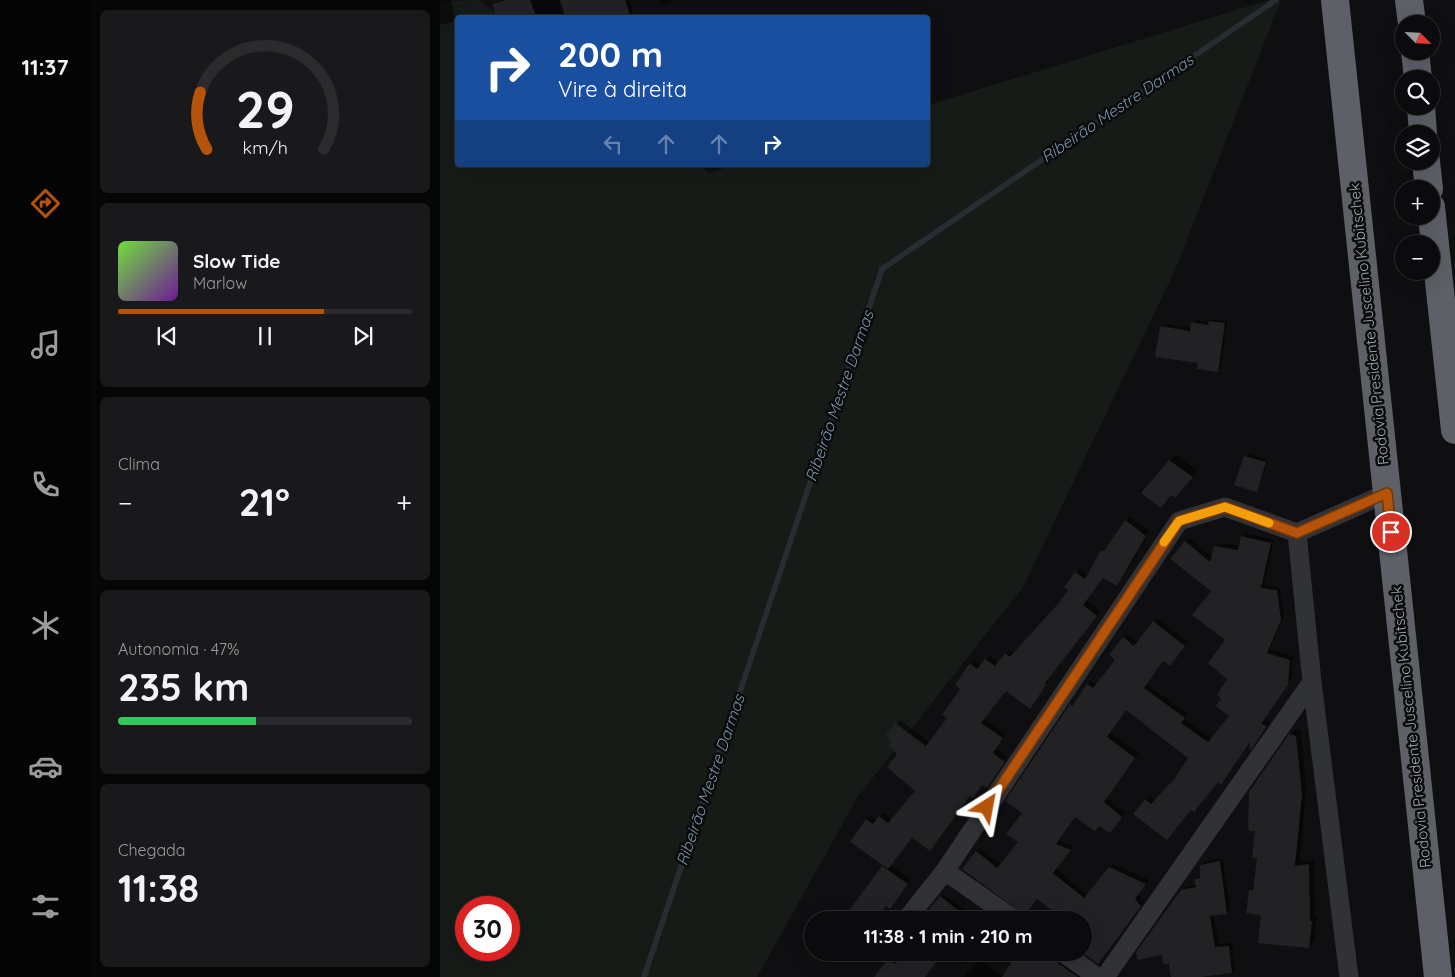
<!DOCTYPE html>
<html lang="pt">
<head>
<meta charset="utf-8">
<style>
	body { margin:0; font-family:Quicksand,sans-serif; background:#19191b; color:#f1f3f6; height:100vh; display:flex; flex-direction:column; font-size:19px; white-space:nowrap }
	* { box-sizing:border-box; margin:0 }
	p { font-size:16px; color:#9a9b9d }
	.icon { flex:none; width:28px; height:28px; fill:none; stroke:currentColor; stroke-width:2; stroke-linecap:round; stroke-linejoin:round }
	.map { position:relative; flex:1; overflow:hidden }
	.drawer { display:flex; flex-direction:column; gap:10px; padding:10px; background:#060607; width:350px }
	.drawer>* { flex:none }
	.top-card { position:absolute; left:15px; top:15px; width:475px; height:152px; border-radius:5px; box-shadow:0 5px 20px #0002,0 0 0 1px #2b2b2e; background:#1a4fa0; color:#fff; overflow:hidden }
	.needle { width:32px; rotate:114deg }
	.controls { position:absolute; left:955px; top:15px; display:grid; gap:10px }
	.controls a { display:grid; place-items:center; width:45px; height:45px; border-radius:50%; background:#0b0b0d; box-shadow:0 5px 20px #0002,0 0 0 1px #2b2b2e; font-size:25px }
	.speed { position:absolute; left:15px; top:896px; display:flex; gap:10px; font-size:25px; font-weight:700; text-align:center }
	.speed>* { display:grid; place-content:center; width:65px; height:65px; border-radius:50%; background:#0b0b0d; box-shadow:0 5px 20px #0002,0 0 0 1px #2b2b2e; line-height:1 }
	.speed .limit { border:8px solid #d22; background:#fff; color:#111 }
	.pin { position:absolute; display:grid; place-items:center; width:42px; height:42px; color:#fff; margin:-21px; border:2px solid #fff; border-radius:50%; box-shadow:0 1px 5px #0007 }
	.me { position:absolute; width:55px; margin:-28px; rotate:34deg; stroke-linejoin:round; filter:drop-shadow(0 0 4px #0008) }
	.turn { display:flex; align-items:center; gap:18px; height:105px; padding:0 20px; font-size:22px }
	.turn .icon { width:65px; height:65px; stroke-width:2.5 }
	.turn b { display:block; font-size:35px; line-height:42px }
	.lanes { display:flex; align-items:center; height:48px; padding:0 20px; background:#0003; justify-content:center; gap:25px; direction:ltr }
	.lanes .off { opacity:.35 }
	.big { font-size:38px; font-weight:700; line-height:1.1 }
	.drawer .widget { flex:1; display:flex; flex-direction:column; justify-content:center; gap:8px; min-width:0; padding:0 18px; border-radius:8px; background:#19191b }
	.drawer .dial { align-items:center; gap:0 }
	.dial svg { height:130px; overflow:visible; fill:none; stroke:#2b2b2e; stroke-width:7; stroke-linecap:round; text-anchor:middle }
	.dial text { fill:#f1f3f6; stroke:none }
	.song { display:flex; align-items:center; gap:15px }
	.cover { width:60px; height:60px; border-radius:8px; background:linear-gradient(135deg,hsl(100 70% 55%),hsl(280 70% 35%)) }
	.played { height:5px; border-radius:2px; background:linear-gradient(90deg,#b45309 70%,#2b2b2e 70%) }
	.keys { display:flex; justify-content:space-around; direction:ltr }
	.heat { display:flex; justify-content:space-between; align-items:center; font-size:28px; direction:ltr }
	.charge { height:8px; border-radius:4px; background:linear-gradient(90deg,#34c759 47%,#2b2b2e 0) }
	.trip { position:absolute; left:364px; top:911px; width:288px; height:50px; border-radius:25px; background:#0b0b0d; box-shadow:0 5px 20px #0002,0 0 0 1px #2b2b2e; font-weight:700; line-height:50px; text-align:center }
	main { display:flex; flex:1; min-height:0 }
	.tabs { display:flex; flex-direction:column; width:90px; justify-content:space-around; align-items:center; background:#040405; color:#9a9b9d }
	.tabs .icon { width:35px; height:35px }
	.tabs .selected { color:#b45309 }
	.tabs b { font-size:22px; color:#f1f3f6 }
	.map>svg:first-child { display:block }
	.green { fill:#161b17; fill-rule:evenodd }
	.shadow { fill:#0007 }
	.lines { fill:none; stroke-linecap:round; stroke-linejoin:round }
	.stream { stroke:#262e34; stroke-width:5.5 }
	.building { fill:#222225 }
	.minor { stroke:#313236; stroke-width:19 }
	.highway { stroke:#5d6067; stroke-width:28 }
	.route-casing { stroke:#753606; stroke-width:12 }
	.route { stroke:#b45309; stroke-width:9 }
	.slow { stroke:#f59e0b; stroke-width:9 }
	.labels { text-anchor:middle; stroke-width:5; stroke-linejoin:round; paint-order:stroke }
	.street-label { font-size:15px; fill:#a1a6b1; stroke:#0b0b0c }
	.water-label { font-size:16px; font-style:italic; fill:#7895ad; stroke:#0b0b0c }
</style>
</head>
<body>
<main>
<nav class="tabs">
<b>11:37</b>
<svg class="icon selected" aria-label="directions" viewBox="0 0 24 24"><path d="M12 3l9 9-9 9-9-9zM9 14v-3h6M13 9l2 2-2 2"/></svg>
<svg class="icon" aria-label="music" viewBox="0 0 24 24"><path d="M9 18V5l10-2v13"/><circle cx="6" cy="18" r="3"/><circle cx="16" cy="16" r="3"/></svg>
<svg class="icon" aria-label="phone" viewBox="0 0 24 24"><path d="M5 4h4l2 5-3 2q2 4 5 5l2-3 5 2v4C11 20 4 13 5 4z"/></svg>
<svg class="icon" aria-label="climate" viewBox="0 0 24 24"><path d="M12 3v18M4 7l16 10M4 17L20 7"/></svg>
<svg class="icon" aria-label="car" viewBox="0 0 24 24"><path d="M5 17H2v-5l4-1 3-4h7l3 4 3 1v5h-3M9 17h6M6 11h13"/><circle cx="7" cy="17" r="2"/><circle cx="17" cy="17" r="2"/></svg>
<svg class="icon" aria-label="filters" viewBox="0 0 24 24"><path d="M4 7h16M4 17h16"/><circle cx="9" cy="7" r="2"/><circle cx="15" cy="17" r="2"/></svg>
</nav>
<section class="drawer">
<div class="widget dial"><svg viewBox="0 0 100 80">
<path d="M14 69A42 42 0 1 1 86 69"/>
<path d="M14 69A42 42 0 0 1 10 34" stroke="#b45309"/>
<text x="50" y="56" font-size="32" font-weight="700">29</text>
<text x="50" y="72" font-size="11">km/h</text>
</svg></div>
<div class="widget">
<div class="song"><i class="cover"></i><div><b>Slow Tide</b><p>Marlow</p></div></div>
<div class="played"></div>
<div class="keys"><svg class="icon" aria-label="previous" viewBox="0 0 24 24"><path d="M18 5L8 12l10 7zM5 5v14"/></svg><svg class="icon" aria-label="pause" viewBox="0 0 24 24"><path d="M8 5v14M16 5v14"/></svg><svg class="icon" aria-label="next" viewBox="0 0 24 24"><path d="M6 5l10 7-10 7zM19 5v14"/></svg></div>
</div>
<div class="widget"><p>Clima</p>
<div class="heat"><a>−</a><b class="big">21°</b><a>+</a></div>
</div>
<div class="widget"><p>Autonomia · 47%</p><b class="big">235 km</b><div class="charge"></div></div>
<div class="widget"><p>Chegada</p><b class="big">11:38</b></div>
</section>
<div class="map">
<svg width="1015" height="977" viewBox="0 0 1015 977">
	<rect width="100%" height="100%" fill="#0f0f11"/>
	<path class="green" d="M39,0l24,17 -45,1v147h241l10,8 25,-8h194v-60l341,-105h12l-105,268 -153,319 -166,211 -100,179h-317v-976zM26,908h43v42h-43z"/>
	<g class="shadow">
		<polygon points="0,0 11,0 15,19 12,22 0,25"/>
		<polygon points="60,0 189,0 193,13 187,18 58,18 54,4"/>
		<polygon points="220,0 237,0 222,5"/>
		<polygon points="773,319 787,321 781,368 778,370 759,362 721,327 724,324 752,328 755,320 769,322"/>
		<polygon points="808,454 828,460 817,491 805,456"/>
		<polygon points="736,455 758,470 741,491 732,494 721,506 730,461"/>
		<polygon points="690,517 709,531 704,539 706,540 681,580 677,584 664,577 646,600 660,611 607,679 609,680 593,703 567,689 544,719 566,734 556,749 568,757 551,783 543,784 531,795 494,846 473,836 450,865 471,879 457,899 452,904 447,904 437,920 393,920 401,910 408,915 445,865 426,820 430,816 437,821 444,813 452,820 476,791 454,740 447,736 460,720 490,743 509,717 522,689 529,666 536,661 541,665 550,656 559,663 569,650 574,654 618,606 629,590 626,587 636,573 640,569 648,575 662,550 668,547"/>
		<polygon points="806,533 834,540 824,585 840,587 844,615 830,649 853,656 851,680 824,720 830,722 813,746 811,740 785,780 781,783 778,781 751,809 695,813 710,796 716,801 736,778 749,758 686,709 670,732 698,753 667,798 685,813 673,828 636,816 618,840 633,846 616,869 648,895 673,864 709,880 698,894 704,902 661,958 642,920 627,920 598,897 588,909 537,852 540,848 561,865 579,842 583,813 631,705 651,681 657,685 677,659 684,638 687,634 698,642 717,618 748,642 733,661 724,660 706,684 748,714 744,719 772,739 790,715 783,698 789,678 787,640 773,591 746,542 749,538 773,557 776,547 779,543 800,546 802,537"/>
		<polygon points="856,729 861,731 866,788 860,862 874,860 875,916 877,916 874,941 869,946 810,890 815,885 850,735"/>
		<polygon points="783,858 790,910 786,913 773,914 779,944 792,943 795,968 792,972 763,977 733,977 742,891 746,887 757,885 756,879 761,876 761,865 764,862"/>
		<polygon points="503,894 527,912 523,920 482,920"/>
		<polygon points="400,952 419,952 412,961"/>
		<polygon points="512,952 536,952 527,964"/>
		<polygon points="616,954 646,977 524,977 539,958 563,977"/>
		<polygon points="452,957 458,962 478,977 436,977"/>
	</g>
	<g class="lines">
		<polyline class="stream" points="204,977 442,269 836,0"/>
	</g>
	<g class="building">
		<polygon points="65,0 90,0 97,18 57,18 52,4"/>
		<polygon points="120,0 185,0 191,18 125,18"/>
		<polygon points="769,321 785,323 778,372 757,369 758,363 715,357 720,326 750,331 751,322 768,325"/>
		<polygon points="804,456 826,462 817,492 794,485"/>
		<polygon points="729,460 753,477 735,498 731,495 721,508 701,493"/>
		<polygon points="685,520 706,536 677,586 663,578 643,605 657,616 605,683 606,685 590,709 566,691 541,723 563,738 553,753 565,762 547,788 542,785 533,798 530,796 490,851 472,838 448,869 410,842 426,819 433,824 439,816 448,823 475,791 447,767 457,754 448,746 452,741 445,736 455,723 486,746 507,718 502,715 520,689 515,685 528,665 531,664 537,669 545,659 555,666 565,653 570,657 617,605 628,590 624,587 635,572 645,579 661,550 664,551"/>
		<polygon points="801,536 831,543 821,588 837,590 841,620 827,653 850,660 848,685 821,724 827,726 810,751 810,742 781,785 778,782 754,812 751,810 727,840 693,814 705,799 711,804 735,778 748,758 686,710 667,737 695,758 664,802 682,817 670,833 659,826 655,831 635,817 616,844 631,850 613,873 644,898 669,867 706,884 695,899 701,906 658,964 642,952 642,920 625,920 597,899 585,915 522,869 536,851 557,868 578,842 566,834 582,813 565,801 630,704 632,706 647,684 653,688 675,660 669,655 683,637 694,646 713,621 745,646 730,666 723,661 704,688 745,718 741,723 768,742 789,716 776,706 781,698 777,695 787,679 768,663 785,640 752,615 771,591 730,559 745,541 770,562 774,546 798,550"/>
		<polygon points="849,734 856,736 862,794 855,866 869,864 870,921 872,921 869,948 818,943 821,915 806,913 809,890 813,890 817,858 812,858 815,831 809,831 808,827 809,792"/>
		<polygon points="780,861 787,914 770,916 775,947 789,946 792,973 761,977 731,977 729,964 723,964 722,955 697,960 696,952 741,890 756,887 754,879 760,878 760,865"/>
		<polygon points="442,866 468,884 450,909 446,906 436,920 402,920"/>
		<polygon points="500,896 531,920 480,920"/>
		<polygon points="465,952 504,952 485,977 434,977 448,959 455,964"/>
		<polygon points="578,952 611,952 615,961 638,977 562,977"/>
	</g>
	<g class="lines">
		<g class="minor">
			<polyline points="857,533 947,493"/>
			<polyline points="466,920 505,871"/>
			<polyline points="575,920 505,871 739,521 785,507 857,533 872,682 909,977"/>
			<polyline points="622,952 657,977"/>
			<polyline points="665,977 872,682"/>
		</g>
		<g class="highway">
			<polyline points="895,0 998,977"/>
			<polyline points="969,0 972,24"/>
			<polyline points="975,51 978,79"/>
			<polyline points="981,106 983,134"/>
			<polyline points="986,161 989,189"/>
			<polyline points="991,207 1015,430"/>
		</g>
	</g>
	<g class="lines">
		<defs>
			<polyline id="route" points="547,807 739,521 785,507 857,533 947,493 951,532"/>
		</defs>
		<use href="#route" class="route-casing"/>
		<use href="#route" class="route"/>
		<polyline class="slow" points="724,542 739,521 785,507 829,523"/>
	</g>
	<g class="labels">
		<g class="street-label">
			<text transform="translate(929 324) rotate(-96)" y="5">Rodovia Presidente Juscelino Kubitschek</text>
			<text transform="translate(971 727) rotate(-96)" y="5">Rodovia Presidente Juscelino Kubitschek</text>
		</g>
		<g class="water-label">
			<text transform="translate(677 108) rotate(-34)" y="6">Ribeirão Mestre Darmas</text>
			<text transform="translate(399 396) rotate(-71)" y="6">Ribeirão Mestre Darmas</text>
			<text transform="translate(270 780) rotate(-71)" y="6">Ribeirão Mestre Darmas</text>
		</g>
	</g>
</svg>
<div class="controls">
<a><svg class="needle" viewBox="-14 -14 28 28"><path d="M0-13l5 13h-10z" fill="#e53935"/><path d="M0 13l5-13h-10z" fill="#9a9b9d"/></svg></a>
<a><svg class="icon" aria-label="search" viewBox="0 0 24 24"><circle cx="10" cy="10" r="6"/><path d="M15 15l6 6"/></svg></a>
<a><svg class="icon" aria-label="layers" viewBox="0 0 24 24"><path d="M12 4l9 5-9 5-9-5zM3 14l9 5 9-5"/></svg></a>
<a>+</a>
<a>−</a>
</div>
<div class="speed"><div class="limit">30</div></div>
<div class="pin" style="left:951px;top:532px;background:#d93025"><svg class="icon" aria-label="arrive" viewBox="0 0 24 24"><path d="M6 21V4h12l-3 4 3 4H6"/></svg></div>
<svg class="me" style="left:547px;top:807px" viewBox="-20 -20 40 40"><path d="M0-17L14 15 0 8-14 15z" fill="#b45309" stroke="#fff" stroke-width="4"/></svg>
<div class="trip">11:38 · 1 min · 210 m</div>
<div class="top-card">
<div class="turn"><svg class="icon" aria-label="right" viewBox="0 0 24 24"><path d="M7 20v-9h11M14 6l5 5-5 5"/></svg><div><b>200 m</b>Vire à direita</div></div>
<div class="lanes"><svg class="icon off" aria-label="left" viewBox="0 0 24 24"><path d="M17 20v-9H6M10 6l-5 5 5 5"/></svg><svg class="icon off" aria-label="ahead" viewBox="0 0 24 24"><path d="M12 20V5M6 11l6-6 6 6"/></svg><svg class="icon off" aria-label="ahead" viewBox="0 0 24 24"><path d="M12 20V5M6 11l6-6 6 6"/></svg><svg class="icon" aria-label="right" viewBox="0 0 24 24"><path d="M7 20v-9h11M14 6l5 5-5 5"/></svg></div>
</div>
</div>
</main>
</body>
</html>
